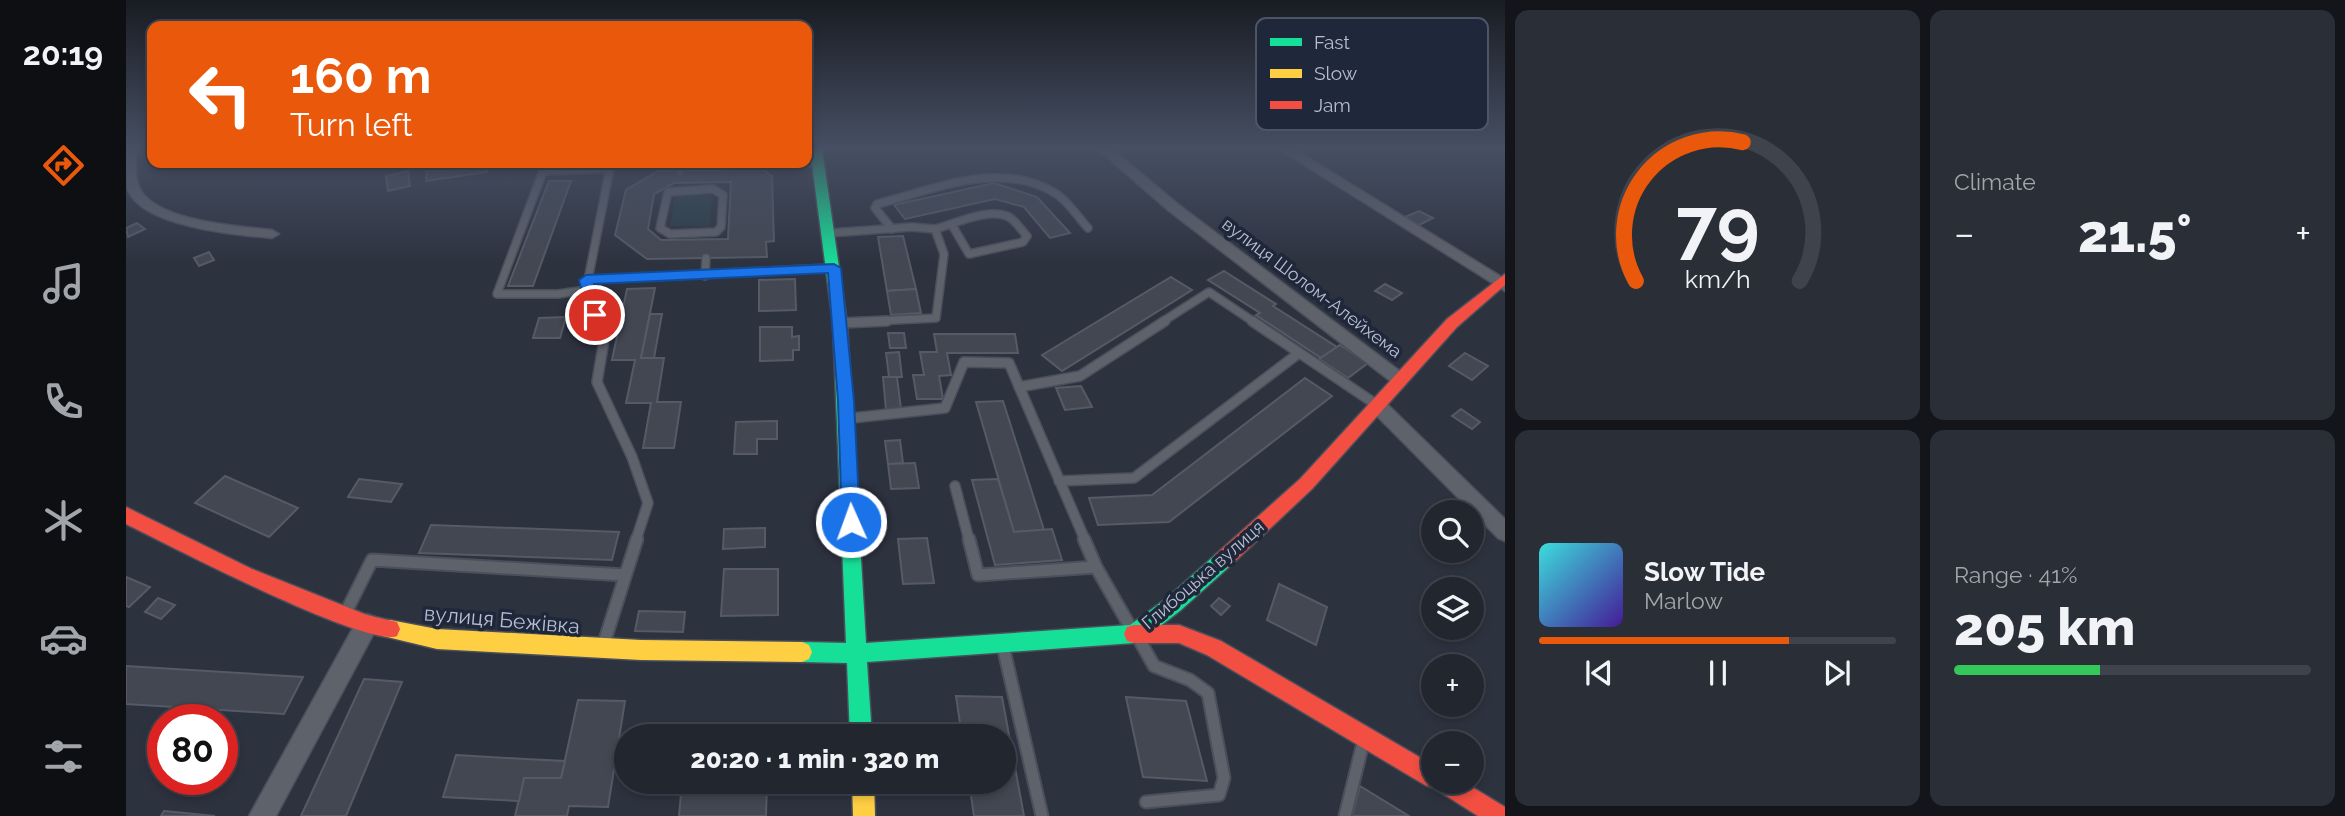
<!DOCTYPE html>
<html lang="en">
<head>
<meta charset="utf-8">
<style>
	body { margin:0; font-family:Raleway,sans-serif; background:#2a2e37; color:#f1f3f6; height:100vh; display:flex; flex-direction:column; font-size:26px; white-space:nowrap }
	* { box-sizing:border-box; margin:0 }
	p { font-size:23px; color:#a2a5aa }
	.icon { flex:none; width:38px; height:38px; fill:none; stroke:currentColor; stroke-width:2; stroke-linecap:round; stroke-linejoin:round }
	.map { position:relative; flex:1; overflow:hidden }
	.drawer { display:flex; flex-direction:column; gap:10px; padding:10px; background:#13151a; width:840px }
	.drawer>* { flex:none }
	.hud { position:absolute; left:21px; top:21px; width:665px; height:147px; border-radius:14px; box-shadow:0 4px 10px #0003,0 0 0 2px #3f434b; background:#ea580c; color:#fff; overflow:hidden }
	.fabs { position:absolute; left:1295px; top:500px; display:grid; gap:14px }
	.fabs a { display:grid; place-items:center; width:63px; height:63px; border-radius:50%; background:#22262f; box-shadow:0 4px 10px #0003,0 0 0 2px #3f434b; font-size:35px }
	.speed { position:absolute; left:21px; top:704px; display:flex; gap:14px; font-size:35px; font-weight:700; text-align:center }
	.speed>* { display:grid; place-content:center; width:91px; height:91px; border-radius:50%; background:#22262f; box-shadow:0 4px 10px #0003,0 0 0 2px #3f434b; line-height:1 }
	.speed .limit { border:10px solid #d22; background:#fff; color:#111 }
	.pin { position:absolute; display:grid; place-items:center; width:60px; height:60px; color:#fff; margin:-30px; border:4px solid #fff; border-radius:50%; box-shadow:0 2px 7px #0007 }
	.me { position:absolute; width:77px; margin:-38px; rotate:358deg; stroke-linejoin:round; filter:drop-shadow(0 0 5px #0008) }
	.turn { display:flex; align-items:center; gap:24px; height:147px; padding:0 28px; font-size:32px }
	.turn .icon { width:91px; height:91px; stroke-width:2.5 }
	.turn b { display:block; font-size:49px; line-height:60px }
	.big { font-size:52px; font-weight:800; line-height:1.1 }
	.drawer .widget { flex:1; display:flex; flex-direction:column; justify-content:center; gap:10px; min-width:0; padding:0 24px; border-radius:14px; background:#2a2e37 }
	.drawer .dial { align-items:center; gap:0 }
	.dial svg { height:182px; overflow:visible; fill:none; stroke:#3f434b; stroke-width:7; stroke-linecap:round; text-anchor:middle }
	.dial text { fill:#f1f3f6; stroke:none }
	.song { display:flex; align-items:center; gap:21px }
	.cover { width:84px; height:84px; border-radius:10px; background:linear-gradient(135deg,hsl(180 70% 55%),hsl(260 70% 35%)) }
	.played { height:7px; border-radius:4px; background:linear-gradient(90deg,#ea580c 70%,#3f434b 70%) }
	.keys { display:flex; justify-content:space-around; direction:ltr }
	.heat { display:flex; justify-content:space-between; align-items:center; font-size:38px; direction:ltr }
	.charge { height:10px; border-radius:5px; background:linear-gradient(90deg,#34c759 41%,#3f434b 0) }
	.drawer .tiles { flex:1; display:grid; gap:10px; grid-template-columns:repeat(2,1fr) }
	.trip { position:absolute; left:488px; top:724px; width:402px; height:70px; border-radius:35px; background:#22262f; box-shadow:0 4px 10px #0003,0 0 0 2px #3f434b; font-weight:800; line-height:70px; text-align:center }
	main { display:flex; flex:1; min-height:0 }
	.menu { display:flex; flex-direction:column; width:126px; justify-content:space-around; align-items:center; background:#0e0f13; color:#a2a5aa }
	.menu .icon { width:49px; height:49px }
	.menu .current { color:#ea580c }
	.menu b { font-size:32px; color:#f1f3f6 }
	.map>svg:first-child { display:block }
	.green { fill:#293e46 }
	.building { fill:#424752; stroke:#555a66; stroke-width:2; fill-rule:evenodd }
	.lines { fill:none; stroke-linecap:round; stroke-linejoin:round }
	.lane-far2-casing { stroke:#4b4f5b; stroke-width:10 }
	.lane-far1-casing { stroke:#4b4f5b; stroke-width:12 }
	.lane-casing { stroke:#4b4f5b; stroke-width:15 }
	.street-casing { stroke:#4b4f5b; stroke-width:3 }
	.fast-casing { stroke:#4b4f5b; stroke-width:3 }
	.slow-casing { stroke:#4b4f5b; stroke-width:3 }
	.jam-casing { stroke:#4b4f5b; stroke-width:3 }
	.lane-far2 { stroke:#5e626b; stroke-width:7 }
	.lane-far1 { stroke:#5e626b; stroke-width:9 }
	.lane { stroke:#5e626b; stroke-width:11 }
	.street { fill:#5e626b; fill-rule:evenodd }
	.fast { fill:#16e098; fill-rule:evenodd }
	.slow { fill:#ffcf43; fill-rule:evenodd }
	.jam { fill:#f24e42; fill-rule:evenodd }
	.route { fill:#1a73e8; stroke:#114b97; stroke-width:2 }
	.labels { text-anchor:middle; stroke-width:7; stroke-linejoin:round; paint-order:stroke }
	.street-label { font-size:18px; fill:#b8becf; stroke:#1f273b }
	.near-street-label { font-size:21px; fill:#b8becf; stroke:#1f273b }
	.key { fill:#1f273b; stroke:#4d5467; stroke-width:2 }
	.key-label { font-size:19px; fill:#b8becf }
</style>
</head>
<body>
<main>
<nav class="menu">
<b>20:19</b>
<svg class="icon current" aria-label="directions" viewBox="0 0 24 24"><path d="M12 3l9 9-9 9-9-9zM9 14v-3h6M13 9l2 2-2 2"/></svg>
<svg class="icon" aria-label="music" viewBox="0 0 24 24"><path d="M9 18V5l10-2v13"/><circle cx="6" cy="18" r="3"/><circle cx="16" cy="16" r="3"/></svg>
<svg class="icon" aria-label="phone" viewBox="0 0 24 24"><path d="M5 4h4l2 5-3 2q2 4 5 5l2-3 5 2v4C11 20 4 13 5 4z"/></svg>
<svg class="icon" aria-label="climate" viewBox="0 0 24 24"><path d="M12 3v18M4 7l16 10M4 17L20 7"/></svg>
<svg class="icon" aria-label="car" viewBox="0 0 24 24"><path d="M5 17H2v-5l4-1 3-4h7l3 4 3 1v5h-3M9 17h6M6 11h13"/><circle cx="7" cy="17" r="2"/><circle cx="17" cy="17" r="2"/></svg>
<svg class="icon" aria-label="filters" viewBox="0 0 24 24"><path d="M4 7h16M4 17h16"/><circle cx="9" cy="7" r="2"/><circle cx="15" cy="17" r="2"/></svg>
</nav>
<div class="map">
<svg width="1379" height="816" viewBox="0 0 1379 816">
	<rect width="100%" height="100%" fill="#2d323f"/>
	<polygon class="green" points="586,195 584,226 544,226 549,196"/>
	<g class="building">
		<polygon points="311,163 311,169 361,163 361,172 300,181 301,164"/>
		<path d="M636,169l10,7 2,65 -8,1 1,15 -120,2 -32,-24 11,-45 32,-19zM605,182l-3,57 -67,1 -13,-11 6,-35 20,-11z"/>
		<polygon points="282,171 284,186 262,191 260,176"/>
		<polygon points="423,181 445,181 407,286 382,286"/>
		<polygon points="868,183 911,197 944,233 924,238 898,207 869,199 779,219 768,205"/>
		<polygon points="1293,211 1307,218 1293,225 1279,217"/>
		<polygon points="11,223 19,229 2,237 0,228"/>
		<polygon points="777,236 790,289 761,291 752,237"/>
		<polygon points="83,252 88,260 73,266 68,258"/>
		<polygon points="1098,271 1150,304 1147,306 1211,347 1195,358 1130,315 1134,313 1082,280"/>
		<polygon points="1045,277 1066,290 936,371 916,355"/>
		<polygon points="669,279 670,310 633,311 633,280"/>
		<polygon points="1259,284 1276,293 1266,300 1249,291"/>
		<polygon points="529,288 515,358 538,358 531,402 555,402 548,448 517,448 525,403 500,403 509,360 486,360 501,289"/>
		<polygon points="790,289 795,313 765,315 761,291"/>
		<polygon points="524,314 536,314 528,358 515,358"/>
		<polygon points="440,317 434,338 407,338 413,318"/>
		<polygon points="634,327 666,327 666,337 673,336 673,350 667,350 667,360 634,361"/>
		<polygon points="762,333 778,333 780,348 764,348"/>
		<polygon points="808,334 889,334 892,353 821,353 825,375 813,376 817,399 791,399 787,375 798,375 794,352 811,352"/>
		<polygon points="1214,345 1242,363 1222,378 1193,359"/>
		<polygon points="773,352 776,377 763,377 760,353"/>
		<polygon points="1339,353 1362,366 1346,380 1323,366"/>
		<polygon points="757,377 771,377 775,409 760,410"/>
		<polygon points="1179,378 1206,396 1043,522 972,525 963,498 1026,495"/>
		<polygon points="955,386 966,407 939,410 930,388"/>
		<polygon points="877,401 918,530 888,532 850,402"/>
		<polygon points="1335,409 1354,422 1346,429 1326,416"/>
		<polygon points="651,421 651,439 631,439 631,454 608,454 610,422"/>
		<polygon points="774,440 777,463 762,464 759,441"/>
		<polygon points="789,463 793,488 765,489 762,464"/>
		<polygon points="99,476 172,508 143,537 69,503"/>
		<polygon points="233,479 276,484 265,502 222,497"/>
		<polygon points="872,479 888,532 926,529 936,560 869,565 846,480"/>
		<polygon points="305,525 493,532 486,560 293,553"/>
		<polygon points="639,528 639,547 597,549 598,529"/>
		<polygon points="801,538 808,583 777,584 772,539"/>
		<polygon points="598,569 652,569 652,615 595,616"/>
		<polygon points="0,577 24,587 3,607 0,606"/>
		<polygon points="1153,584 1201,607 1190,645 1141,620"/>
		<polygon points="32,598 49,605 35,619 19,612"/>
		<polygon points="1093,598 1104,606 1095,615 1085,606"/>
		<polygon points="513,611 559,612 557,632 509,631"/>
		<polygon points="0,666 177,677 158,714 0,704"/>
		<polygon points="238,679 276,682 220,816 175,816"/>
		<polygon points="830,696 876,697 898,816 848,816 843,782 878,782 878,737 836,737"/>
		<polygon points="1000,697 1060,701 1081,781 1017,777"/>
		<polygon points="452,700 499,701 482,807 443,806 441,816 389,816 398,778 435,778"/>
		<polygon points="330,755 399,759 439,761 435,778 398,778 393,801 317,797"/>
		<polygon points="556,782 641,782 640,816 553,816"/>
		<polygon points="1234,786 1283,816 1226,816"/>
		<polygon points="38,811 89,816 35,816"/>
	</g>
	<g class="lines">
		<defs>
			<g id="lane-far2">
				<polyline points="622,163 692,163"/>
				<polyline points="554,171 555,163"/>
				<polygon points="587,189 597,195 595,227 590,232 544,234 534,228 542,192"/>
				<path d="M766,229l-17,-21 2,-4c56,-14 123,-45 178,-11 12,7 23,24 33,35"/>
				<path d="M809,229c19,-5 52,-21 72,-13 8,3 14,14 20,20l-4,6 -54,12 -17,-29"/>
				<polyline points="704,233 786,227 809,229 818,254 810,318 728,322"/>
				<polyline points="579,276 580,258"/>
				<polyline points="460,280 703,268"/>
				<polyline points="460,290 432,294 371,294 417,171 484,169"/>
				<polyline points="472,322 460,290 485,163"/>
				<polyline points="1036,322 1083,292 1128,322"/>
			</g>
			<g id="lane-far1">
				<polyline points="471,321 478,340 471,382 506,457 522,503 510,540"/>
				<polyline points="1126,321 1251,405"/>
				<polyline points="716,323 761,321"/>
				<polyline points="893,387 954,376 1039,321"/>
				<polyline points="726,418 819,408 838,362 883,363 959,540"/>
				<polyline points="933,481 1008,478 1173,353"/>
				<polyline points="829,486 843,540"/>
			</g>
			<g id="lane">
				<polyline points="843,539 852,575 970,567 1006,630"/>
				<polyline points="958,539 970,567"/>
				<polyline points="220,612 246,560 498,575"/>
				<polyline points="1014,641 1028,666 1064,680 1082,693 1098,778 1093,795 1020,802"/>
				<polyline points="478,643 511,539"/>
				<polyline points="877,646 916,816"/>
				<polyline points="1219,816 1237,743"/>
			</g>
			<g id="street">
				<path d="M0,149h10c0,14 -2,31 6,43 21,30 97,34 130,38l7,4 -7,4c-35,-3 -132,-11 -145,-50 -1,-11 -1,-27 -1,-39z"/>
				<polygon points="972,149 986,149 1053,205 1279,375 1281,379 1279,383 1267,383 1043,211"/>
				<polygon points="1153,149 1168,149 1379,279 1379,291"/>
				<polygon points="1251,398 1257,400 1379,519 1379,541 1372,538 1245,410 1242,405 1245,400"/>
				<polygon points="241,614 249,617 252,624 249,631 150,816 123,816 233,617"/>
			</g>
			<polygon id="fast" points="684,149 696,149 721,323 740,643 1004,625 1041,598 1089,555 1096,553 1103,555 1105,561 1103,567 1055,610 1015,641 1008,643 741,662 746,737 724,737 721,663 676,662 669,659 666,652 669,645 676,642 720,643 707,323"/>
			<g id="slow">
				<polygon points="264,620 311,629 515,640 676,642 683,645 686,652 683,659 676,662 515,660 311,649 257,636 254,629 257,622"/>
				<polygon points="726,782 748,782 749,816 727,816"/>
			</g>
			<g id="jam">
				<polygon points="1379,274 1379,285 1331,327 1186,489 1103,567 1096,569 1089,567 1087,561 1089,555 1174,479 1321,319"/>
				<path d="M0,507l126,62 115,46 30,7 3,7 -3,7c-31,12 -232,-93 -271,-112z"/>
				<polygon points="1008,625 1053,625 1095,641 1307,765 1307,782 1338,782 1379,807 1379,816 1352,816 1308,788 1299,785 1081,655 1053,643 1008,643 1001,641 998,634 1001,627"/>
			</g>
		</defs>
		<use href="#lane-far2" class="lane-far2-casing"/>
		<use href="#lane-far1" class="lane-far1-casing"/>
		<use href="#lane" class="lane-casing"/>
		<use href="#street" class="street-casing"/>
		<use href="#fast" class="fast-casing"/>
		<use href="#slow" class="slow-casing"/>
		<use href="#jam" class="jam-casing"/>
		<use href="#lane-far2" class="lane-far2"/>
		<use href="#lane-far1" class="lane-far1"/>
		<use href="#lane" class="lane"/>
		<use href="#street" class="street"/>
		<use href="#fast" class="fast"/>
		<use href="#slow" class="slow"/>
		<use href="#jam" class="jam"/>
	</g>
	<linearGradient id="sky" x2="0" y2="1"><stop stop-color="#191c23"/><stop offset="0.56" stop-color="#464f63"/><stop offset="1" stop-color="#464f63" stop-opacity="0"/></linearGradient>
	<rect width="1379" height="264" fill="url(#sky)"/>
	<polygon class="route" points="708,264 715,268 728,401 734,522 725,530 716,522 712,401 702,273 468,284 476,315 469,320 462,315 453,280 460,275"/>
	<g class="labels">
		<g class="street-label">
			<text transform="translate(1186 288) rotate(37)" y="6">вулиця Шолом-Алейхема</text>
			<text transform="translate(1077 575) rotate(-41)" y="6">Глибоцька вулиця</text>
		</g>
		<g class="near-street-label">
			<text transform="translate(376 620) rotate(5)" y="7">вулиця Бежівка</text>
		</g>
	</g>
	<rect x="1130" y="18" width="232" height="112" rx="10" class="key"/>
	<rect x="1144" y="38" width="32" height="8" fill="#16e098"/>
	<rect x="1144" y="69" width="32" height="9" fill="#ffcf43"/>
	<rect x="1144" y="101" width="32" height="8" fill="#f24e42"/>
	<g class="key-label">
		<text x="1188" y="49">Fast</text>
		<text x="1188" y="80">Slow</text>
		<text x="1188" y="112">Jam</text>
	</g>
</svg>
<div class="fabs">
<a><svg class="icon" aria-label="search" viewBox="0 0 24 24"><circle cx="10" cy="10" r="6"/><path d="M15 15l6 6"/></svg></a>
<a><svg class="icon" aria-label="layers" viewBox="0 0 24 24"><path d="M12 4l9 5-9 5-9-5zM3 14l9 5 9-5"/></svg></a>
<a>+</a>
<a>−</a>
</div>
<div class="speed"><div class="limit">80</div></div>
<div class="pin" style="left:469px;top:315px;background:#d93025"><svg class="icon" aria-label="arrive" viewBox="0 0 24 24"><path d="M6 21V4h12l-3 4 3 4H6"/></svg></div>
<svg class="me" style="left:725px;top:522px" viewBox="-20 -20 40 40"><circle r="17" fill="#1a73e8" stroke="#fff" stroke-width="3"/><path d="M0-11L8 9 0 5-8 9z" fill="#fff"/></svg>
<div class="trip">20:20 · 1 min · 320 m</div>
<div class="hud">
<div class="turn"><svg class="icon" aria-label="left" viewBox="0 0 24 24"><path d="M17 20v-9H6M10 6l-5 5 5 5"/></svg><div><b>160 m</b>Turn left</div></div>
</div>
</div>
<section class="drawer">
<div class="tiles">
<div class="widget dial"><svg viewBox="0 0 100 80">
<path d="M14 69A42 42 0 1 1 86 69"/>
<path d="M14 69A42 42 0 0 1 61 8" stroke="#ea580c"/>
<text x="50" y="56" font-size="32" font-weight="700">79</text>
<text x="50" y="72" font-size="11">km/h</text>
</svg></div>
<div class="widget"><p>Climate</p>
<div class="heat"><a>−</a><b class="big">21.5°</b><a>+</a></div>
</div>
<div class="widget">
<div class="song"><i class="cover"></i><div><b>Slow Tide</b><p>Marlow</p></div></div>
<div class="played"></div>
<div class="keys"><svg class="icon" aria-label="previous" viewBox="0 0 24 24"><path d="M18 5L8 12l10 7zM5 5v14"/></svg><svg class="icon" aria-label="pause" viewBox="0 0 24 24"><path d="M8 5v14M16 5v14"/></svg><svg class="icon" aria-label="next" viewBox="0 0 24 24"><path d="M6 5l10 7-10 7zM19 5v14"/></svg></div>
</div>
<div class="widget"><p>Range · 41%</p><b class="big">205 km</b><div class="charge"></div></div>
</div>
</section>
</main>
</body>
</html>
